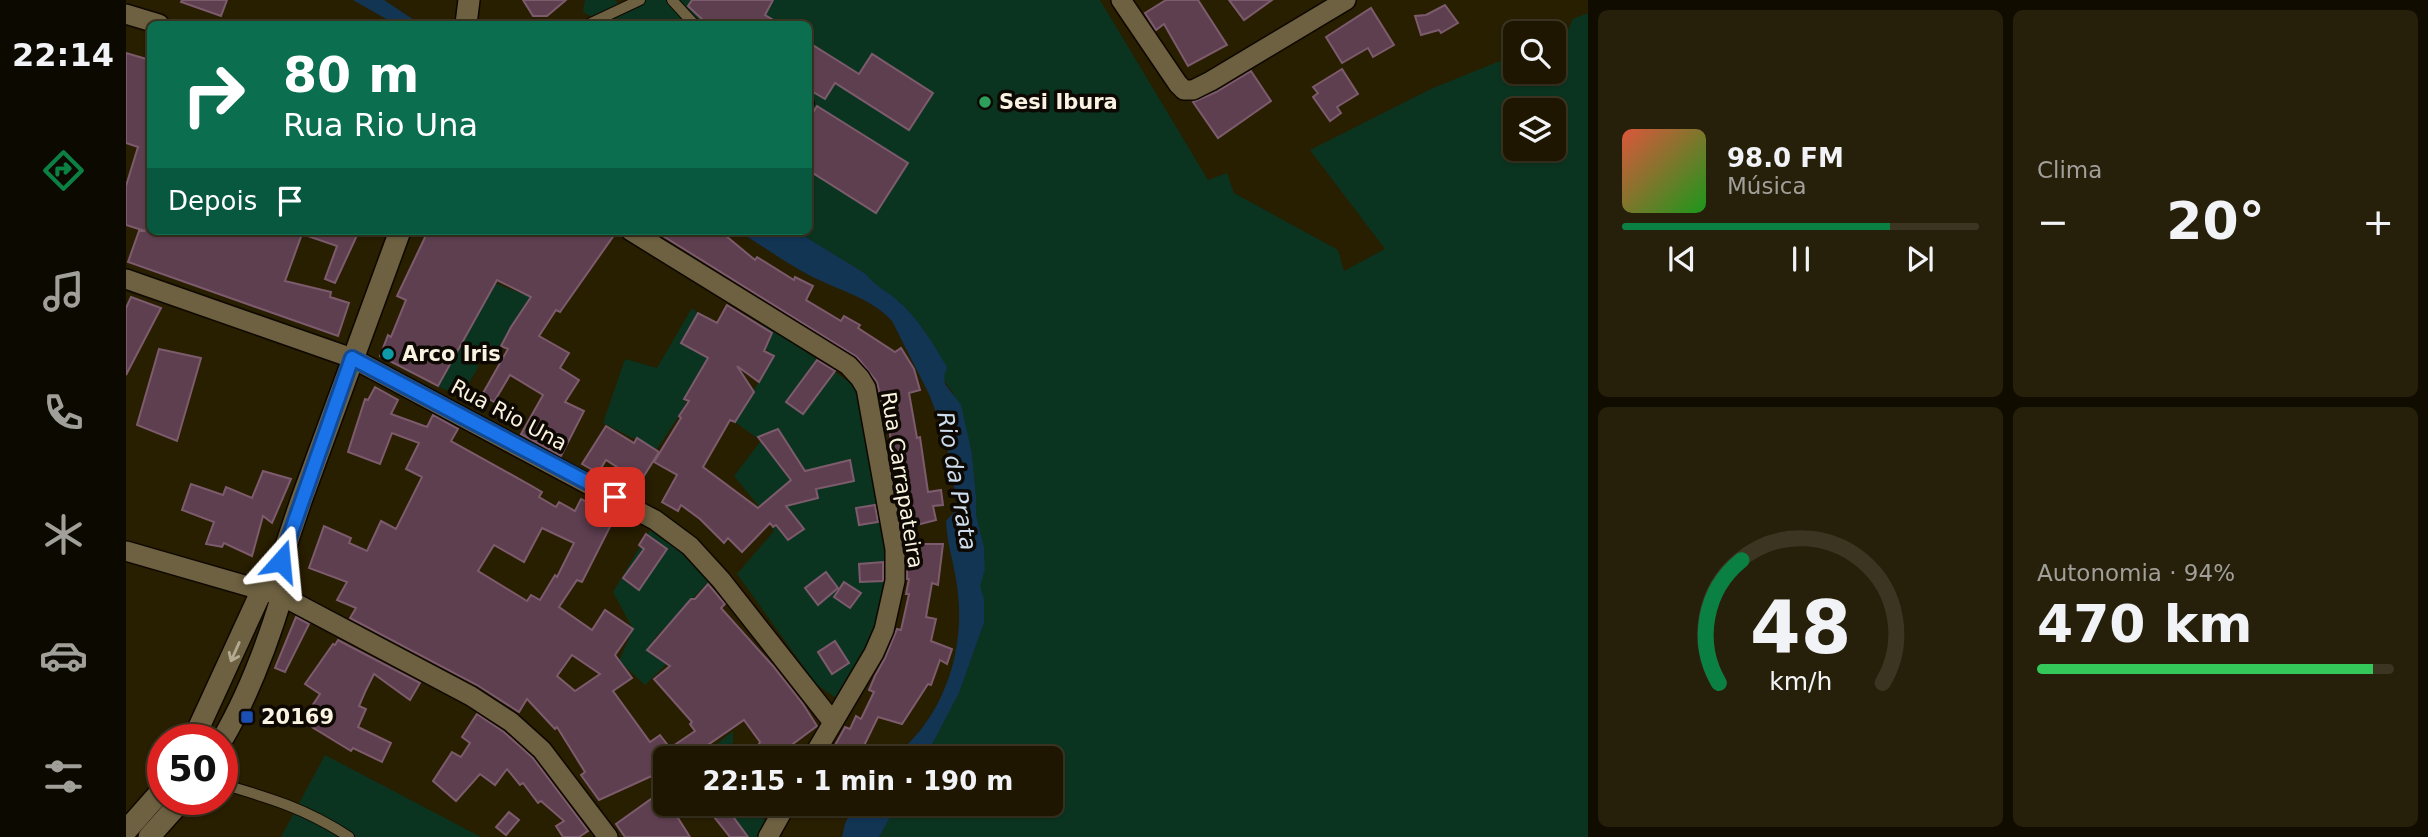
<!DOCTYPE html>
<html lang="pt">
<head>
<meta charset="utf-8">
<style>
	body { margin:0; font-family:"DejaVu Sans",sans-serif; background:#261f0a; color:#f1f3f6; height:100vh; display:flex; flex-direction:column; font-size:26px; white-space:nowrap }
	* { box-sizing:border-box; margin:0 }
	p { font-size:23px; color:#a19f99 }
	.icon { flex:none; width:38px; height:38px; fill:none; stroke:currentColor; stroke-width:2; stroke-linecap:round; stroke-linejoin:round }
	.map { position:relative; flex:1; overflow:hidden }
	.details { display:flex; flex-direction:column; gap:10px; padding:10px; background:#100c00; width:840px }
	.details>* { flex:none }
	.banner { position:absolute; left:21px; top:21px; width:665px; height:214px; border-radius:10px; box-shadow:0 2px 5px #0004,0 0 0 2px #3c3522; background:#0b6e4f; color:#fff; overflow:hidden }
	.tools { position:absolute; left:1377px; top:21px; display:grid; gap:14px }
	.tools a { display:grid; place-items:center; width:63px; height:63px; border-radius:10px; background:#1e1600; box-shadow:0 2px 5px #0004,0 0 0 2px #3c3522; font-size:35px }
	.speed { position:absolute; left:21px; top:724px; display:flex; gap:14px; font-size:35px; font-weight:700; text-align:center }
	.speed>* { display:grid; place-content:center; width:91px; height:91px; border-radius:50%; background:#1e1600; box-shadow:0 2px 5px #0004,0 0 0 2px #3c3522; line-height:1 }
	.speed .limit { border:10px solid #d22; background:#fff; color:#111 }
	.pin { position:absolute; display:grid; place-items:center; width:60px; height:60px; color:#fff; margin:-30px; border-radius:14px; box-shadow:0 4px 10px #0006 }
	.me { position:absolute; width:77px; margin:-38px; rotate:18deg; stroke-linejoin:round; filter:drop-shadow(0 0 5px #0008) }
	.turn { display:flex; align-items:center; gap:24px; height:147px; padding:0 21px; font-size:32px }
	.turn .icon { width:91px; height:91px; stroke-width:2.5 }
	.turn b { display:block; font-size:49px; line-height:60px }
	.then { display:flex; align-items:center; height:66px; padding:0 21px; background:#0003; gap:14px; font-size:26px }
	.big { font-size:52px; font-weight:700; line-height:1.1 }
	.details .widget { flex:1; display:flex; flex-direction:column; justify-content:center; gap:10px; min-width:0; padding:0 24px; border-radius:10px; background:#261f0a }
	.details .dial { align-items:center; gap:0 }
	.dial svg { height:182px; overflow:visible; fill:none; stroke:#3c3522; stroke-width:7; stroke-linecap:round; text-anchor:middle }
	.dial text { fill:#f1f3f6; stroke:none }
	.song { display:flex; align-items:center; gap:21px }
	.cover { width:84px; height:84px; border-radius:10px; background:linear-gradient(135deg,hsl(10 70% 55%),hsl(120 70% 35%)) }
	.played { height:7px; border-radius:4px; background:linear-gradient(90deg,#0b8043 75%,#3c3522 75%) }
	.keys { display:flex; justify-content:space-around; direction:ltr }
	.heat { display:flex; justify-content:space-between; align-items:center; font-size:38px; direction:ltr }
	.charge { height:10px; border-radius:5px; background:linear-gradient(90deg,#34c759 94%,#3c3522 0) }
	.details .tiles { flex:1; display:grid; gap:10px; grid-template-columns:repeat(2,1fr) }
	.trip { position:absolute; left:527px; top:746px; width:410px; height:70px; border-radius:10px; background:#1e1600; box-shadow:0 2px 5px #0004,0 0 0 2px #3c3522; font-weight:700; line-height:70px; text-align:center }
	main { display:flex; flex:1; min-height:0 }
	.tabs { display:flex; flex-direction:column; width:126px; justify-content:space-around; align-items:center; background:#0c0900; color:#a19f99 }
	.tabs .icon { width:49px; height:49px }
	.tabs .active { color:#0b8043 }
	.tabs b { font-size:32px; color:#f1f3f6 }
	.map>svg:first-child { display:block }
	.green { fill:#0b3420; fill-rule:evenodd }
	.water { fill:#123554 }
	.building { fill:#5e3f50; stroke:#7c5b6c; stroke-width:2; fill-rule:evenodd }
	.lines { fill:none; stroke-linecap:round; stroke-linejoin:round }
	.lane-casing { stroke:#0f0800; stroke-width:12 }
	.street-casing { stroke:#0f0800; stroke-width:22 }
	.secondary-casing { stroke:#0f0800; stroke-width:24 }
	.lane { stroke:#6d6141; stroke-width:10 }
	.street { stroke:#6d6141; stroke-width:19 }
	.secondary { stroke:#6d6141; stroke-width:21 }
	.oneway { stroke:#b4aa91 }
	.route-casing { stroke:#114b97; stroke-width:18 }
	.route { stroke:#1a73e8; stroke-width:12 }
	.leisure-dot { fill:#2e9e5b; stroke:#0d0801; stroke-width:2.5 }
	.culture-dot { fill:#0f9aa8; stroke:#0d0801; stroke-width:2.5 }
	.transit-dot { fill:#1a4fb4; stroke:#0d0801; stroke-width:2.5 }
	.labels { text-anchor:middle; stroke-width:7; stroke-linejoin:round; paint-order:stroke }
	.poi-label { font-size:21px; font-weight:bold; fill:#faf3e1; stroke:#0d0801; text-anchor:start }
	.street-label { font-size:21px; fill:#faf3e1; stroke:#0d0801 }
	.water-label { font-size:23px; font-style:italic; fill:#ccdced; stroke:#0d0801 }
</style>
</head>
<body>
<main>
<nav class="tabs">
<b>22:14</b>
<svg class="icon active" aria-label="directions" viewBox="0 0 24 24"><path d="M12 3l9 9-9 9-9-9zM9 14v-3h6M13 9l2 2-2 2"/></svg>
<svg class="icon" aria-label="music" viewBox="0 0 24 24"><path d="M9 18V5l10-2v13"/><circle cx="6" cy="18" r="3"/><circle cx="16" cy="16" r="3"/></svg>
<svg class="icon" aria-label="phone" viewBox="0 0 24 24"><path d="M5 4h4l2 5-3 2q2 4 5 5l2-3 5 2v4C11 20 4 13 5 4z"/></svg>
<svg class="icon" aria-label="climate" viewBox="0 0 24 24"><path d="M12 3v18M4 7l16 10M4 17L20 7"/></svg>
<svg class="icon" aria-label="car" viewBox="0 0 24 24"><path d="M5 17H2v-5l4-1 3-4h7l3 4 3 1v5h-3M9 17h6M6 11h13"/><circle cx="7" cy="17" r="2"/><circle cx="17" cy="17" r="2"/></svg>
<svg class="icon" aria-label="filters" viewBox="0 0 24 24"><path d="M4 7h16M4 17h16"/><circle cx="9" cy="7" r="2"/><circle cx="15" cy="17" r="2"/></svg>
</nav>
<div class="map">
<svg width="1462" height="837" viewBox="0 0 1462 837">
	<rect width="100%" height="100%" fill="#281e00"/>
	<g class="green">
		<path d="M459,0h30l4,5 8,-5h473l108,180 19,-7 7,20 104,57 6,21 41,-22 -75,-99 123,-62 82,-33 1,17h38v-7l8,-4 2,-22 9,-20 15,-6v824h-709l19,-34h152v-45h-125l34,-65 25,-70v-24l-5,-13 6,-17 -1,-22 -8,-32v-19l-4,-42 -20,-63c-14,-14 -16,-42 -27,-59 -7,-11 -20,-26 -30,-34 -11,-8 -21,-12 -29,-24l-70,-43h12v-207h-203l-22,-12zM1390,110h38v39h-38z"/>
		<polygon points="369,283 404,297 365,359 348,349 352,368 334,397 312,386"/>
		<polygon points="566,308 572,313 555,343 582,358 553,416 530,450 477,423 499,359 531,368"/>
		<polygon points="638,323 735,390 765,565 744,651 710,698 690,684 611,574 648,531 641,516 608,476 635,441 609,422 648,356 626,338"/>
		<polygon points="527,525 586,578 528,639 549,656 519,685 493,661 507,629 487,592"/>
		<polygon points="607,731 607,742 599,758 574,758"/>
		<polygon points="199,755 355,837 155,837"/>
		<polygon points="599,803 616,803 645,825 638,837 622,837"/>
	</g>
	<g class="water">
		<polygon points="227,0 258,0 294,24 269,24"/>
		<path d="M612,231h58l70,43c9,12 19,16 30,25 22,18 37,45 51,68l-3,9 1,8 16,21 11,49 4,42v19l8,32 1,22 -5,17 4,13v24l-25,70 -34,65h-38c7,-5 16,-10 22,-15 38,-38 55,-97 49,-149 -2,-25 -11,-48 -12,-73l9,-10 1,-13 -11,-62 -16,-42 -37,-73c-21,-24 -58,-32 -85,-47 -24,-13 -46,-29 -69,-43z"/>
		<polygon points="729,803 772,803 753,837 716,837 719,824"/>
	</g>
	<g class="building">
		<polygon points="56,0 101,0 95,16 55,2"/>
		<polygon points="397,0 440,0 421,16 407,16"/>
		<polygon points="566,0 647,0 639,15 654,24 581,24 562,6"/>
		<polygon points="1040,0 1072,0 1101,45 1062,66 1038,24 1030,30 1019,13"/>
		<polygon points="1103,0 1146,0 1118,20"/>
		<polygon points="1319,5 1332,23 1315,33 1313,30 1295,35 1289,16 1300,15"/>
		<polygon points="1245,8 1268,45 1247,57 1242,48 1216,63 1200,37"/>
		<polygon points="682,42 733,74 746,54 807,93 783,130 709,83 699,99 682,89"/>
		<polygon points="0,53 24,60 24,231 233,231 209,283 199,279 211,246 176,234 159,281 205,292 204,297 223,303 212,336 2,262 13,231 19,231 0,225 0,186 12,147 0,143"/>
		<polygon points="1216,69 1232,94 1211,107 1215,113 1204,121 1187,97 1192,93 1187,87"/>
		<polygon points="1125,71 1145,101 1092,138 1067,102 1090,92"/>
		<polygon points="691,106 782,163 750,213 682,170 682,120"/>
		<polygon points="302,231 491,231 434,312 430,310 413,336 443,353 434,368 453,380 439,402 458,411 435,456 395,434 417,395 384,375 368,402 356,395 382,349 375,346 385,327 405,297 371,280 312,386 254,356 262,335 265,337 280,300 271,296"/>
		<polygon points="529,231 594,231 629,260 631,257 668,280 669,277 687,286 680,300 715,321 718,316 734,325 732,328 769,352 775,348 788,369 794,390 783,393 791,438 794,437 802,492 815,490 817,505 807,506 810,520 779,528 761,416 759,417 751,382 731,357"/>
		<polygon points="5,297 35,308 0,375 0,308"/>
		<polygon points="601,305 646,333 638,351 648,356 633,382 611,366 628,392 609,422 604,420 577,467 632,508 665,480 632,437 652,429 679,471 724,460 728,481 690,489 692,498 660,506 678,529 662,540 650,525 647,527 644,523 616,552 602,538 598,543 574,519 555,505 552,511 536,502 551,475 528,462 555,418 553,416 563,401 558,399 582,358 555,343 572,313 591,323"/>
		<polygon points="33,349 75,358 51,441 11,425"/>
		<polygon points="691,360 709,371 677,414 660,402"/>
		<path d="M249,387l23,13 -7,14 36,13 6,-12 25,14 -7,12 79,44 12,7 -3,5 17,10 3,-5 16,9 6,-12 35,16 -34,67 -5,-2 -18,27 33,23 13,-20 28,19 -18,26 17,23 -19,13 37,51 10,-7 10,13 25,-17 -5,-7 2,-2 -38,-43 16,-13 -23,-16 44,-51h4l13,-15 17,20 -4,4 52,58 30,38 14,22 -43,32h-23l9,-16 -16,-22 -39,27 3,3 -17,8h-26v12l-66,30 -18,-25 4,-3 -28,-45 -2,2 -28,-30 -8,13 -42,-27 -127,-67 6,-10 -19,-8 10,-18 -38,-14 15,-42 27,12 -2,5 18,8 14,-30 15,8 26,-52 -16,-8 13,-26 -27,-10 -12,31 -32,-12 17,-53 3,1zM416,528l32,15 -17,34 -2,-2 -15,25 -9,-5 -4,6 -49,-30 16,-26 30,17zM446,655l28,19 -25,17 -18,-15z"/>
		<polygon points="480,426 508,443 511,438 533,452 514,482 480,460 472,473 456,464"/>
		<polygon points="137,471 165,479 146,523 137,516 126,556 98,543 96,547 80,544 88,522 56,510 65,484 97,495 100,487 126,498"/>
		<polygon points="749,505 752,522 733,525 730,508"/>
		<polygon points="520,534 541,549 513,590 497,578 518,549 513,545"/>
		<polygon points="782,544 817,544 812,585 806,583 800,617 810,619 805,641 826,649 821,664 814,660 805,685 802,684 776,724 752,717 732,758 702,758 719,727 724,729 730,716 735,719 748,692 743,690 749,676 759,658 771,629 775,630 783,594 780,594 783,579 781,579"/>
		<polygon points="757,562 757,581 734,582 733,564"/>
		<polygon points="700,572 712,588 692,605 679,588"/>
		<polygon points="718,582 735,593 724,608 708,597"/>
		<polygon points="170,617 183,624 159,672 149,668"/>
		<polygon points="212,640 294,683 284,700 248,674 239,692 233,706 240,709 232,727 265,743 256,762 227,748 225,751 176,721 194,694 179,684 207,644 209,645"/>
		<polygon points="709,641 723,663 706,674 692,652"/>
		<polygon points="351,714 378,732 407,758 462,831 453,837 437,837 430,826 438,821 415,801 412,803 397,783 394,785 381,769 369,785 354,774 330,801 307,781 326,752 335,757 344,743 336,737"/>
		<polygon points="539,789 539,803 576,803 552,818 564,837 499,837 490,824"/>
		<polygon points="577,803 597,803 622,837 604,837"/>
		<polygon points="383,812 393,820 380,835 370,827"/>
	</g>
	<g class="lines">
		<defs>
			<g id="lane">
				<polyline points="546,0 568,24"/>
				<polyline points="463,24 514,0"/>
				<polyline points="682,103 683,103"/>
				<path d="M96,784c48,14 85,25 127,53"/>
			</g>
			<g id="street">
				<polyline points="995,0 1052,84 1058,90 1067,90 1085,81 1220,0"/>
				<polyline points="0,14 33,24"/>
				<polyline points="505,231 722,365 734,378 740,388 769,549 769,581 758,630 748,653 686,758"/>
				<polyline points="0,279 226,358 529,520 564,546 595,580 706,721"/>
				<polyline points="0,551 156,596 345,696 385,722 416,750 482,837"/>
				<polyline points="642,837 661,803"/>
			</g>
			<g id="secondary">
				<polyline points="340,24 343,0"/>
				<polyline points="67,740 136,590 148,581 175,501 274,231"/>
				<path d="M96,740c26,-44 45,-95 60,-144l-8,-15"/>
				<polyline points="0,831 37,789"/>
				<polyline points="23,837 56,800"/>
			</g>
		</defs>
		<use href="#lane" class="lane-casing"/>
		<use href="#street" class="street-casing"/>
		<use href="#secondary" class="secondary-casing"/>
		<use href="#lane" class="lane"/>
		<use href="#street" class="street"/>
		<use href="#secondary" class="secondary"/>
	</g>
	<defs><path id="oneway-shaft" d="M-6 0H5M1.5-3L5.5 0L1.5 3" fill="none" stroke-width="1.6" stroke-linecap="round" stroke-linejoin="round" transform="scale(1.75)"/></defs>
	<use class="oneway" href="#oneway-shaft" transform="translate(109 652) rotate(114)"/>
	<g class="lines">
		<defs>
			<polyline id="route" points="155,561 226,358 489,497"/>
		</defs>
		<use href="#route" class="route-casing"/>
		<use href="#route" class="route"/>
	</g>
	<circle class="leisure-dot" cx="859" cy="102" r="7"/>
	<circle class="culture-dot" cx="262" cy="354" r="7"/>
	<rect class="transit-dot" x="114" y="710" width="14" height="14" rx="3.5"/>
	<g class="labels">
		<g class="poi-label">
			<text x="873" y="109">Sesi Ibura</text>
			<text x="276" y="361">Arco Iris</text>
			<text x="135" y="724">20169</text>
		</g>
		<g class="street-label">
			<text transform="translate(383 415) rotate(28)" y="7">Rua Rio Una</text>
			<text transform="translate(776 480) rotate(81)" y="7">Rua Carrapateira</text>
		</g>
		<g class="water-label">
			<text transform="translate(831 481) rotate(80)" y="8">Rio da Prata</text>
		</g>
	</g>
</svg>
<div class="tools">
<a><svg class="icon" aria-label="search" viewBox="0 0 24 24"><circle cx="10" cy="10" r="6"/><path d="M15 15l6 6"/></svg></a>
<a><svg class="icon" aria-label="layers" viewBox="0 0 24 24"><path d="M12 4l9 5-9 5-9-5zM3 14l9 5 9-5"/></svg></a>
</div>
<div class="speed"><div class="limit">50</div></div>
<div class="pin" style="left:489px;top:497px;background:#d93025"><svg class="icon" aria-label="arrive" viewBox="0 0 24 24"><path d="M6 21V4h12l-3 4 3 4H6"/></svg></div>
<svg class="me" style="left:155px;top:561px" viewBox="-20 -20 40 40"><path d="M0-17L14 15 0 8-14 15z" fill="#1a73e8" stroke="#fff" stroke-width="4"/></svg>
<div class="trip">22:15 · 1 min · 190 m</div>
<div class="banner">
<div class="turn"><svg class="icon" aria-label="right" viewBox="0 0 24 24"><path d="M7 20v-9h11M14 6l5 5-5 5"/></svg><div><b>80 m</b>Rua Rio Una</div></div>
<div class="then">Depois<svg class="icon" aria-label="arrive" viewBox="0 0 24 24"><path d="M6 21V4h12l-3 4 3 4H6"/></svg></div>
</div>
</div>
<section class="details">
<div class="tiles">
<div class="widget">
<div class="song"><i class="cover"></i><div><b>98.0 FM</b><p>Música</p></div></div>
<div class="played"></div>
<div class="keys"><svg class="icon" aria-label="previous" viewBox="0 0 24 24"><path d="M18 5L8 12l10 7zM5 5v14"/></svg><svg class="icon" aria-label="pause" viewBox="0 0 24 24"><path d="M8 5v14M16 5v14"/></svg><svg class="icon" aria-label="next" viewBox="0 0 24 24"><path d="M6 5l10 7-10 7zM19 5v14"/></svg></div>
</div>
<div class="widget"><p>Clima</p>
<div class="heat"><a>−</a><b class="big">20°</b><a>+</a></div>
</div>
<div class="widget dial"><svg viewBox="0 0 100 80">
<path d="M14 69A42 42 0 1 1 86 69"/>
<path d="M14 69A42 42 0 0 1 24 15" stroke="#0b8043"/>
<text x="50" y="56" font-size="32" font-weight="700">48</text>
<text x="50" y="72" font-size="11">km/h</text>
</svg></div>
<div class="widget"><p>Autonomia · 94%</p><b class="big">470 km</b><div class="charge"></div></div>
</div>
</section>
</main>
</body>
</html>
